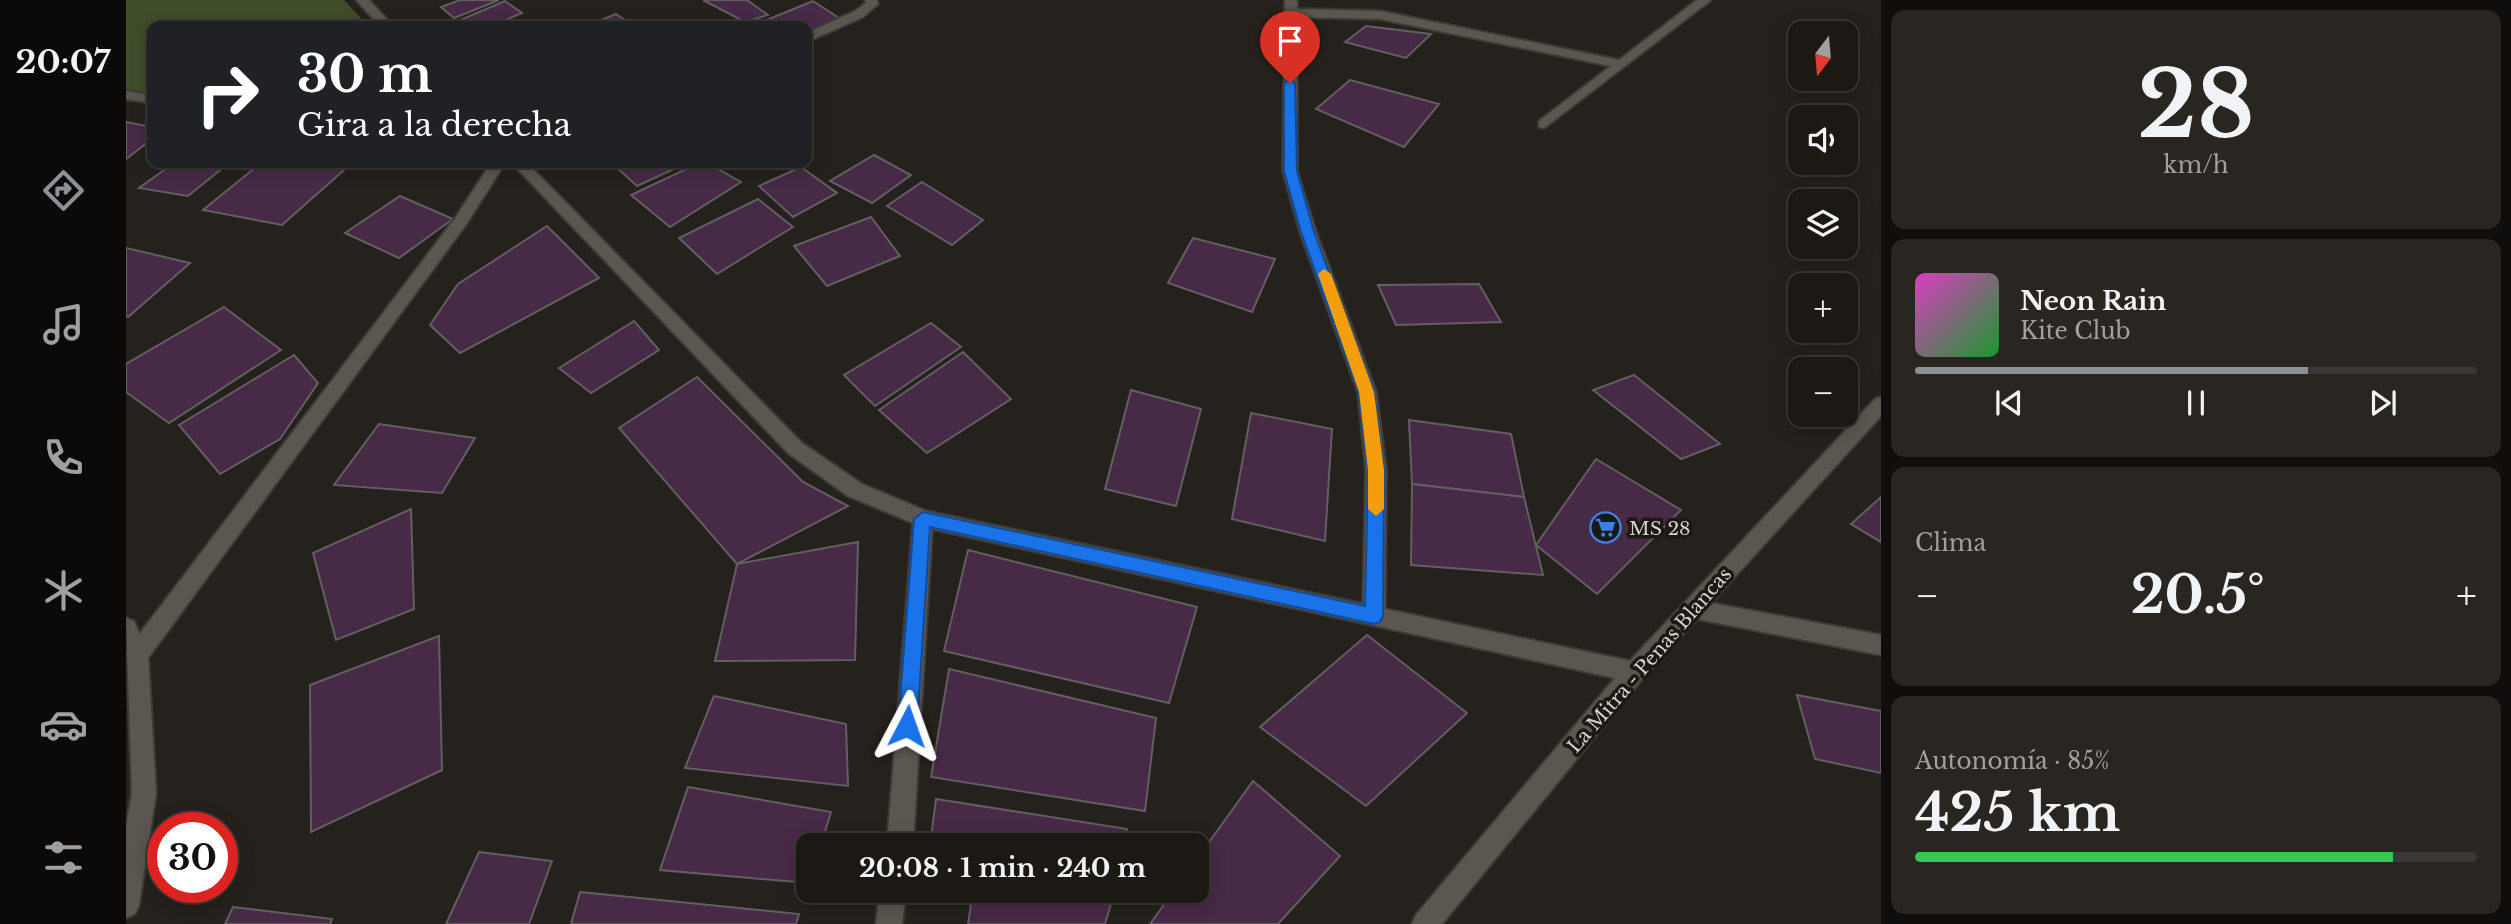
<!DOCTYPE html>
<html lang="es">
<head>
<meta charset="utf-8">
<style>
	body { margin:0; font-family:"Libre Baskerville",serif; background:#292622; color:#f1f3f6; height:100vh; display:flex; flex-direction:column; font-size:26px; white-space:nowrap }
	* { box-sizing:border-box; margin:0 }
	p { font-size:23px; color:#a0a0a0 }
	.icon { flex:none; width:38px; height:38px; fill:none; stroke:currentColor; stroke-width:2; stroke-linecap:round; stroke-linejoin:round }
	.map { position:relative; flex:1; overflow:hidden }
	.sheet { display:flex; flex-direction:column; gap:10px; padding:10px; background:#0f0e0c; width:630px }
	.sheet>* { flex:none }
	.guide { position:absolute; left:21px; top:21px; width:665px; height:147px; border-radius:14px; box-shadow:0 4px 18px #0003,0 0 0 2px #3a3834; background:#202124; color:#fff; overflow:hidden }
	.needle { width:46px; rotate:196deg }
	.tools { position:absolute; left:1662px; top:21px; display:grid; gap:14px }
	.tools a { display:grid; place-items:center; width:70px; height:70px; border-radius:14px; background:#1c1915; box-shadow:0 4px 18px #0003,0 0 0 2px #3a3834; font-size:35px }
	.speed { position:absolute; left:21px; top:812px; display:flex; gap:14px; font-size:35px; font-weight:700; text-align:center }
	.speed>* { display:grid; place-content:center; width:91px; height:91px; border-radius:50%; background:#1c1915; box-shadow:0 4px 18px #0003,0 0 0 2px #3a3834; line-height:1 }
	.speed .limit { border:10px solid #d22; background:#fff; color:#111 }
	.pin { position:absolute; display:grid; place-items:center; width:60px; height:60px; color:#fff; margin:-72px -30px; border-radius:50% 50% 50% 0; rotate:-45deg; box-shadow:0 0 7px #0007 }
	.pin .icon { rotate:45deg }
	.me { position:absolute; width:77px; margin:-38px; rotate:4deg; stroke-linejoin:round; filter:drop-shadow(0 0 5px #0008) }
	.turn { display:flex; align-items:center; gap:24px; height:147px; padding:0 35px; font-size:32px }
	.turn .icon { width:91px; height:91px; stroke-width:2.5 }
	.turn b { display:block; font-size:49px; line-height:60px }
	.big { font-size:52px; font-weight:800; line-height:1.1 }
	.sheet .widget { flex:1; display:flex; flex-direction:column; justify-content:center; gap:10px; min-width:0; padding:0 24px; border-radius:14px; background:#292622 }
	.sheet .dial { align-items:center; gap:0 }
	.dial b { font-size:91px; line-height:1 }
	.song { display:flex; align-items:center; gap:21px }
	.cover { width:84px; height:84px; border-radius:10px; background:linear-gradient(135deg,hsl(310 70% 55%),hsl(130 70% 35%)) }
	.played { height:7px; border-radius:4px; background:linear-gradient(90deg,#8c9099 70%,#3a3834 70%) }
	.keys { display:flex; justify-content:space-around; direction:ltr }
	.heat { display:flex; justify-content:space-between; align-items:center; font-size:38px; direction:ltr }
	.charge { height:10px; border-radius:5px; background:linear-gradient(90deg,#34c759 85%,#3a3834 0) }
	.trip { position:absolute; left:670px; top:833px; width:413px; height:70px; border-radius:14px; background:#1c1915; box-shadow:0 4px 18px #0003,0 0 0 2px #3a3834; font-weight:800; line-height:70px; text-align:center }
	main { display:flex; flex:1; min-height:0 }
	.tab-bar { display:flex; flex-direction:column; width:126px; justify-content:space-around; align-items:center; background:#0b0a08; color:#a0a0a0 }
	.tab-bar .icon { width:49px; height:49px }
	.tab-bar .on { color:#8c9099 }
	.tab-bar b { font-size:32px; color:#f1f3f6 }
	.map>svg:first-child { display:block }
	.green { fill:#404d2a }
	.building { fill:#472a46; stroke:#645e63; stroke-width:2 }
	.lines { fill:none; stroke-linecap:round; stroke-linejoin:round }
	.minor-casing { stroke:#3e3b36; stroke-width:4 }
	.tertiary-casing { stroke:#3e3b36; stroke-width:4 }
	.minor { fill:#5b5650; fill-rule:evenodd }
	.tertiary { fill:#5b5650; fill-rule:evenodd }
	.route { fill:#1a73e8; stroke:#114b97; stroke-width:2 }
	.slow { fill:#f59e0b }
	.labels { text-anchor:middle; stroke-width:7; stroke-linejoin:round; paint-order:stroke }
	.poi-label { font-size:19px; fill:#d4d1ce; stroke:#1c1813; text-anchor:start }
	.street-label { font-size:19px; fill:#d4d1ce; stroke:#1c1813 }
</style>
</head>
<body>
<main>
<nav class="tab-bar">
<b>20:07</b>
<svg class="icon on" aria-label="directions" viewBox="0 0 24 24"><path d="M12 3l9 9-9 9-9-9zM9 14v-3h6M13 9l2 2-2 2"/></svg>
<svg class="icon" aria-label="music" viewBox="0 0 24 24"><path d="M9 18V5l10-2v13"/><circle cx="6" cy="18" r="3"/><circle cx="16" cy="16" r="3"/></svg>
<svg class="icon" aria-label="phone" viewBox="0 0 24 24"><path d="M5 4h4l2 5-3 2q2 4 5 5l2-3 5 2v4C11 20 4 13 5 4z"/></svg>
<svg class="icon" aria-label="climate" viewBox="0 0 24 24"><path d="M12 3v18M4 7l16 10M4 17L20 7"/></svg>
<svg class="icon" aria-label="car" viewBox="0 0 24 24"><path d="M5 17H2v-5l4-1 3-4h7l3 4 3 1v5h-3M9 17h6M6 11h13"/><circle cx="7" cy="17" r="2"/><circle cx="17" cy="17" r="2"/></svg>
<svg class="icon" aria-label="filters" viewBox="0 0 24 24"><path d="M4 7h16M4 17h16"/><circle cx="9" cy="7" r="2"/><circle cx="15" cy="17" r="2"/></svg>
</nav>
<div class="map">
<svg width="1755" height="924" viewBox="0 0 1755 924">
	<rect width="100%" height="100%" fill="#25211c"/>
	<polygon class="green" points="0,0 218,0 242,26 26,26 26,95 0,93"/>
	<g class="building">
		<polygon points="334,0 373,0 328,18 315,7"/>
		<polygon points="577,0 621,0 642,15 619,22"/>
		<polygon points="379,1 396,13 365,26 340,26 332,21"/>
		<polygon points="687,1 713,18 681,33 681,26 626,26"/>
		<polygon points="490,14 508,26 461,26"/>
		<polygon points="1240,26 1305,34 1280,58 1219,42"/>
		<polygon points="1224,80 1313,104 1278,147 1190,109"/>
		<polygon points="0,122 26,127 26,139 0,159"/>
		<polygon points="748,155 785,175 746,203 704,181"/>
		<polygon points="48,163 103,163 62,196 13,188"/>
		<polygon points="135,163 226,163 156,225 77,210"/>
		<polygon points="499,163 561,163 511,186 490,167"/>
		<polygon points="573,163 581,163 615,182 544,227 505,195"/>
		<polygon points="675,167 711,193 667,217 633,186"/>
		<polygon points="796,182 857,220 826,245 761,206"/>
		<polygon points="274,196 327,219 273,258 219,233"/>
		<polygon points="632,199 667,227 591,274 553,238"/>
		<polygon points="745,217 774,256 701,286 668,246"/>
		<polygon points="421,226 473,278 334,353 304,325 332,284"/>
		<polygon points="1067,238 1149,259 1126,312 1042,283"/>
		<polygon points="0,248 64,263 2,317 0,316"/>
		<polygon points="1353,284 1375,322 1270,325 1252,285"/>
		<polygon points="98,307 155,350 43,423 0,392 0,364"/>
		<polygon points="508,321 533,350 465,393 433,368"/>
		<polygon points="805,323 835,347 749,406 718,375"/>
		<polygon points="837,352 885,399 801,453 753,410"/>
		<polygon points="168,355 192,383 154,439 94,474 53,425"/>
		<polygon points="1508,375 1594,444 1555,459 1467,390"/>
		<polygon points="571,377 677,482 722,506 611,564 493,428"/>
		<polygon points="1005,390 1075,409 1050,506 979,489"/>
		<polygon points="1125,413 1206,429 1199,541 1106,519"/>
		<polygon points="1283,420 1385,434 1398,497 1286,484"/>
		<polygon points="253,424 349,438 316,493 208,485"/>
		<polygon points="1470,459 1555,510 1471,594 1410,545"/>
		<polygon points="1286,484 1398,497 1417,575 1285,565"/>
		<polygon points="1755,497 1755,542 1725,524"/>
		<polygon points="285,509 288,609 210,640 187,553"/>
		<polygon points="732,542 729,660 589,661 611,564"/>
		<polygon points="842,550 1071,607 1043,703 818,651"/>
		<polygon points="1241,635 1341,713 1240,806 1134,727"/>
		<polygon points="313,636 316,770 185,832 184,685"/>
		<polygon points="823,669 1030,718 1019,811 805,777"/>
		<polygon points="1671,695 1755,711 1755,773 1689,759"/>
		<polygon points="588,696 720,724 722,786 559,768"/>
		<polygon points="1127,781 1214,856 1152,924 1024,924 1048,891 1071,891 1071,859"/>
		<polygon points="562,787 705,812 695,845 682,845 682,883 534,870"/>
		<polygon points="810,799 1001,829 997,845 804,845"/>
		<polygon points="353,852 426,861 403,924 320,924"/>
		<polygon points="847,891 858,891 985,904 979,924 842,924"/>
		<polygon points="858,891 988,891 985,904"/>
		<polygon points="454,892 673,914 670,924 445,924"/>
		<polygon points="107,907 206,919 204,924 99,924"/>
	</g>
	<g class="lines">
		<defs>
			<g id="minor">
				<polygon points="230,0 243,0 267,26 254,26"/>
				<polygon points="739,0 751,0 752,4 737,17 681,42 681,33 729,11 740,3"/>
				<polygon points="1159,0 1171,0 1171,9 1254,11 1493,60 1571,0 1585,0 1418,128 1413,127 1413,121 1485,66 1254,19 1171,17 1171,171 1190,232 1250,392 1260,470 1259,609 1504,661 1749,399 1755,397 1755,416 1585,603 1755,635 1755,655 1571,619 1516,679 1316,924 1286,924 1290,915 1489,678 806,529 787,845 761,845 787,523 722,496 662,453 386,163 401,163 676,443 736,484 800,511 1237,604 1240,470 1232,392 1174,232 1157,171"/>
				<polygon points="0,91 26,95 26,103 0,99"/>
				<polygon points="365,163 379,163 341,223 19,662 11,665 3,662 0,655 3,648 330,217"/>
				<polygon points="754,891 780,891 776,924 750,924"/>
			</g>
			<polygon id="tertiary" points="0,618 8,621 22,655 30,793 13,905 9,914 0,918 0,827 6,793"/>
		</defs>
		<use href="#minor" class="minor-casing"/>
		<use href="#tertiary" class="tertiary-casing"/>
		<use href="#minor" class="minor"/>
		<use href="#tertiary" class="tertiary"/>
	</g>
	<polygon class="route" points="1164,79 1169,83 1171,171 1188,232 1248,392 1258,470 1257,616 1254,622 1248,624 804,527 791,726 788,733 781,736 775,733 772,726 788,519 797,512 1239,606 1242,470 1233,392 1175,232 1158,171 1158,83"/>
	<polygon class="slow" points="1198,269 1205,274 1248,392 1258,470 1258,509 1250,516 1242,509 1242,470 1233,392 1192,274"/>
	<defs>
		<symbol id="supermarket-ring" viewBox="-11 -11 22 22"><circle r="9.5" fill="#1c1813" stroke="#3f7fe0" stroke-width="1.5"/><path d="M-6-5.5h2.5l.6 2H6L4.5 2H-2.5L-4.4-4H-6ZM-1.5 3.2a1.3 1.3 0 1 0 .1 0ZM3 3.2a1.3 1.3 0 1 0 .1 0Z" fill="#3f7fe0"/></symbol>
	</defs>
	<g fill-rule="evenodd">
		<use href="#supermarket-ring" x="1462" y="510" width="35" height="35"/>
	</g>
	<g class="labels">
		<g class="poi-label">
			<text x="1503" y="535">MS 28</text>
		</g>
		<g class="street-label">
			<text transform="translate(1523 660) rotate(-49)" y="7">La Mitra - Penas Blancas</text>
		</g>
	</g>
</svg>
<div class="tools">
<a><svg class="needle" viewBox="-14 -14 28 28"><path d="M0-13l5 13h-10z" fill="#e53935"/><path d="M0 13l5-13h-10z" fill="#a0a0a0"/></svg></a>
<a><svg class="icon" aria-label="sound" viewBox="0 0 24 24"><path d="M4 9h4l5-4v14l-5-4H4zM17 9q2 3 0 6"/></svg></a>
<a><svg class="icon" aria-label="layers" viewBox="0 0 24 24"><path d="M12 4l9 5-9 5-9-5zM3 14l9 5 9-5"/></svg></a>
<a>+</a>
<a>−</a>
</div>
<div class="speed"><div class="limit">30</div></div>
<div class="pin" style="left:1164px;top:83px;background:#d93025"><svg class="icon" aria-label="arrive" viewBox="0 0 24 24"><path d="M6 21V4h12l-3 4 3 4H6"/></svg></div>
<svg class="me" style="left:781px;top:726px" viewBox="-20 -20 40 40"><path d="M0-17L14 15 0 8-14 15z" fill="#1a73e8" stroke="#fff" stroke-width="4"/></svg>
<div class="trip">20:08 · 1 min · 240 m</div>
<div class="guide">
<div class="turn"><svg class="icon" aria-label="right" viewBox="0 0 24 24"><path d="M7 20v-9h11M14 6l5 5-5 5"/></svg><div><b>30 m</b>Gira a la derecha</div></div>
</div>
</div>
<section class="sheet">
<div class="widget dial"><b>28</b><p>km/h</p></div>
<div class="widget">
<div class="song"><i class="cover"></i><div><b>Neon Rain</b><p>Kite Club</p></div></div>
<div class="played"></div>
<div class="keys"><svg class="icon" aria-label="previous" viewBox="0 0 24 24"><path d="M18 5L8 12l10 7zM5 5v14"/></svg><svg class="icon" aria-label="pause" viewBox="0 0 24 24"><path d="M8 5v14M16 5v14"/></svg><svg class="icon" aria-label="next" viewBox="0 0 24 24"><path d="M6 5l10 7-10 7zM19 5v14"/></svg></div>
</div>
<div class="widget"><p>Clima</p>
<div class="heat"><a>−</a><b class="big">20.5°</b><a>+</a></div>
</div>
<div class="widget"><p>Autonomía · 85%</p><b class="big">425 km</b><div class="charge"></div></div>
</section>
</main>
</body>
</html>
